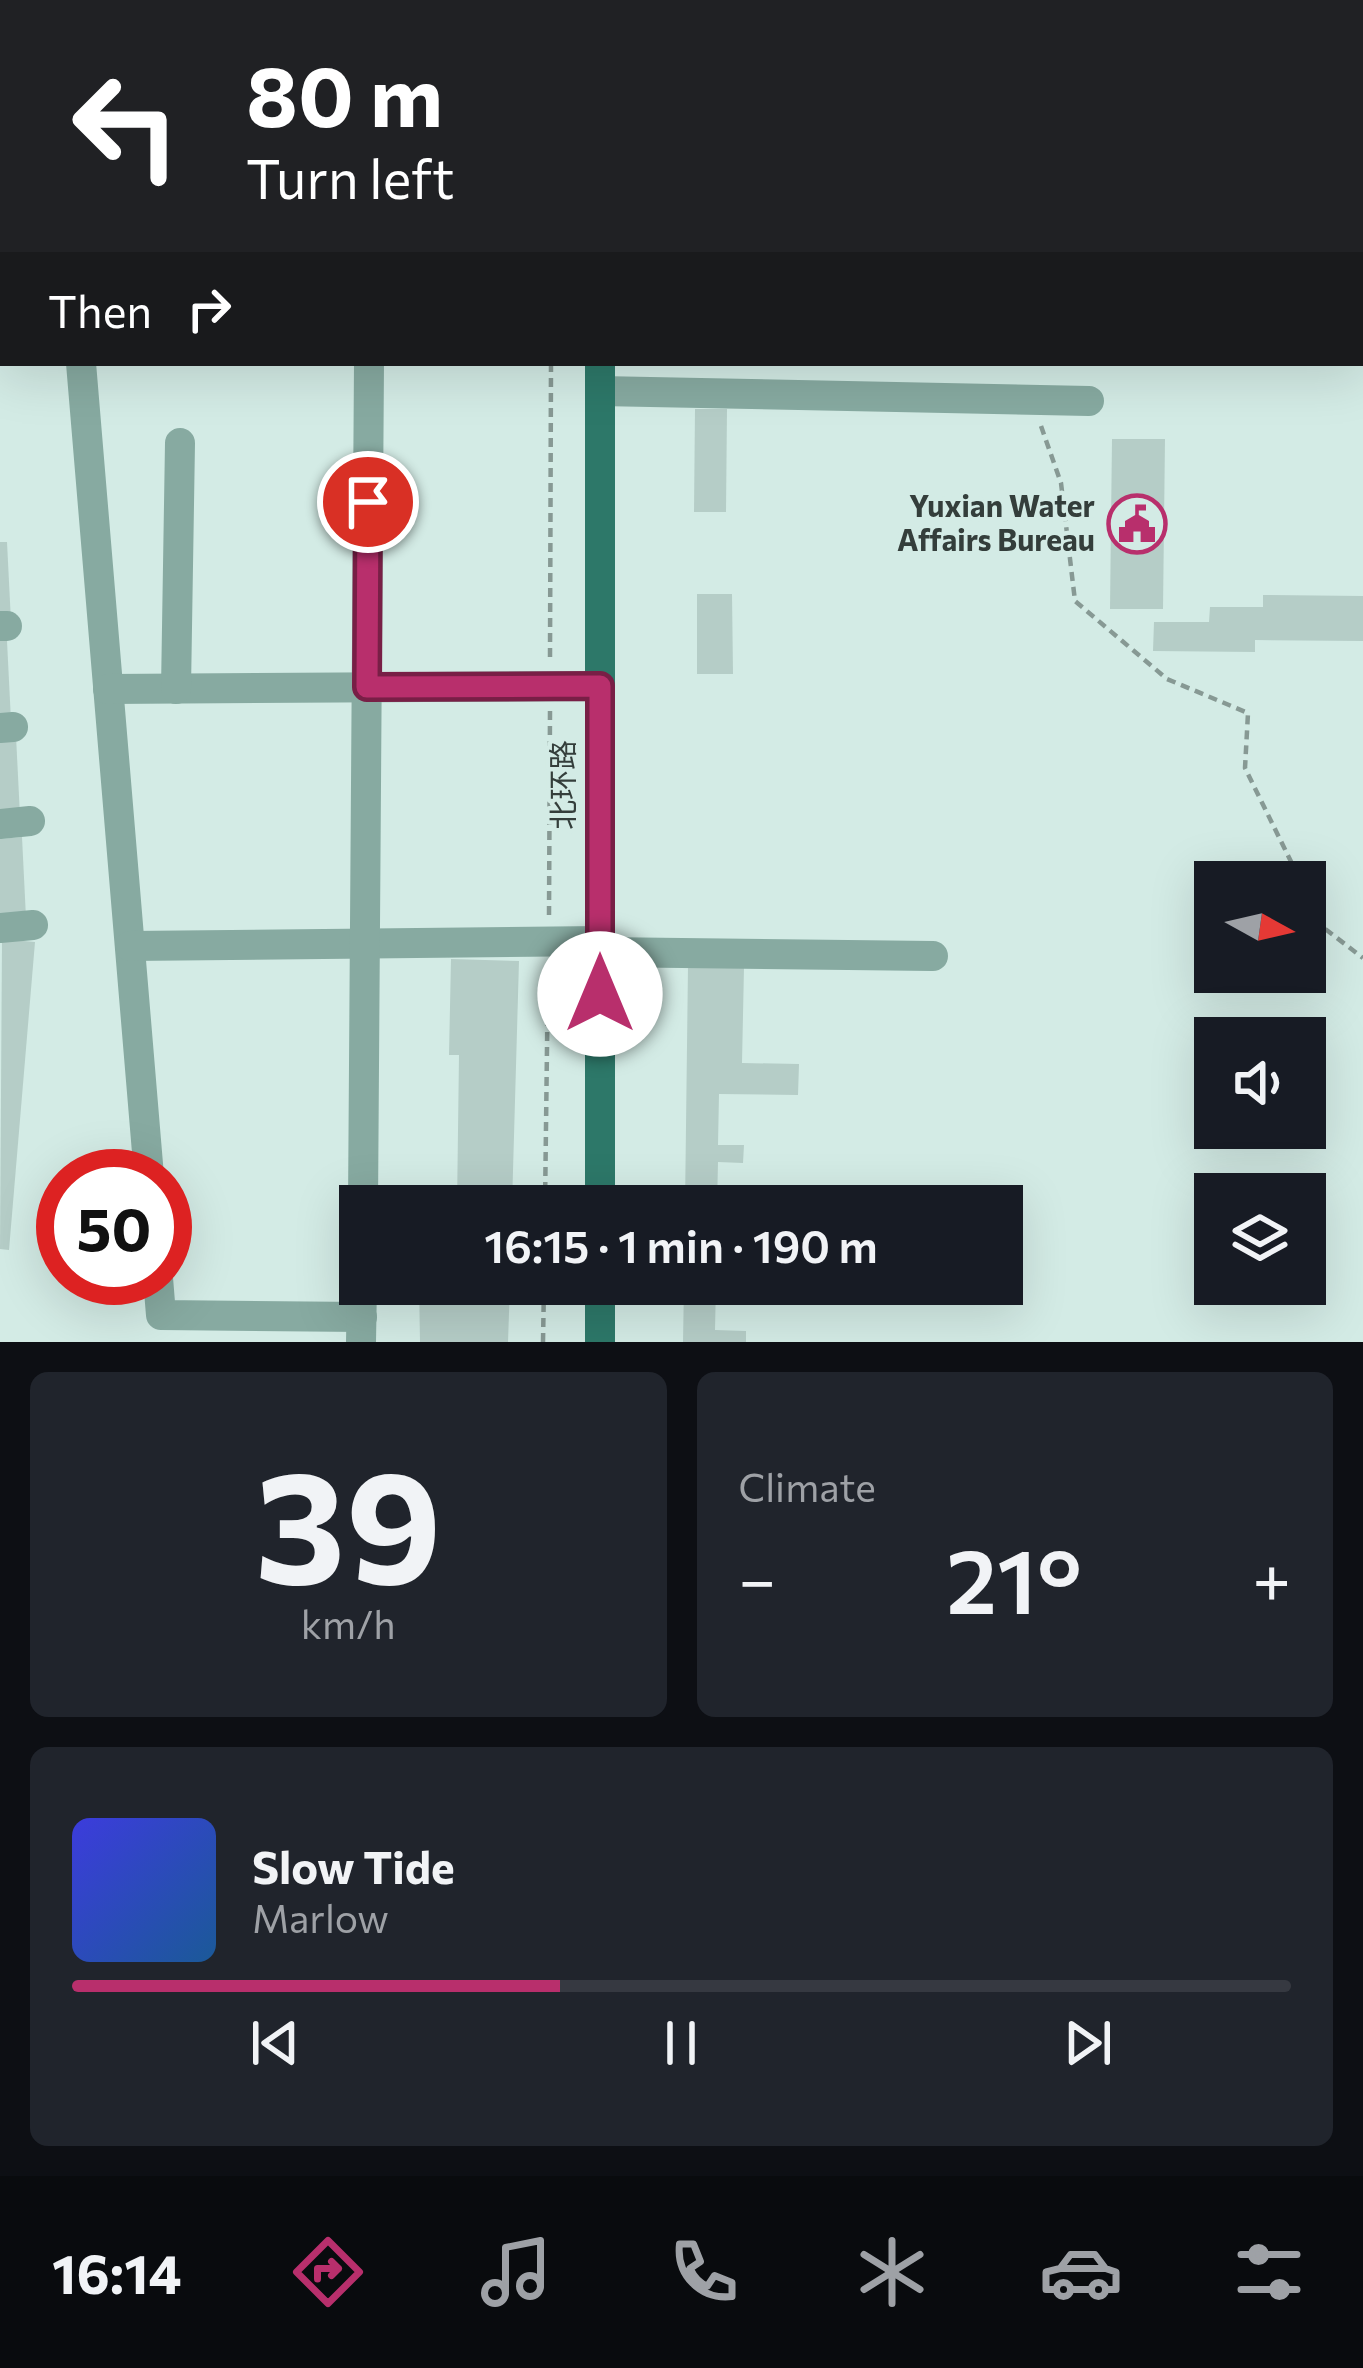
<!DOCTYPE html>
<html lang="en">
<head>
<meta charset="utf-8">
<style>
	body { margin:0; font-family:Commissioner,"Noto Sans SC",sans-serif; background:#20242c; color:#f1f3f6; height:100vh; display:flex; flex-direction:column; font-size:45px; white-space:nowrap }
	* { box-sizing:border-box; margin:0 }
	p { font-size:39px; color:#9ea1a6 }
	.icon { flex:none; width:66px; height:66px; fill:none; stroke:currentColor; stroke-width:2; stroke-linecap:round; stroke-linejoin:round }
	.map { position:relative; height:1342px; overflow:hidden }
	.sheet { display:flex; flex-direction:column; gap:30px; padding:30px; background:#0d0f14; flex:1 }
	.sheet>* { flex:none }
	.guide { position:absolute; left:0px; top:0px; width:1365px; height:366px; box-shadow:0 12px 48px #0002; background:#202124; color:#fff; overflow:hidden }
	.needle { width:78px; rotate:98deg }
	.buttons { position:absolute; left:1194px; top:861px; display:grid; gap:24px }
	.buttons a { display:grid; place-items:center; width:132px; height:132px; border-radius:0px; background:#171b24; box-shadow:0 12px 48px #0002; font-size:60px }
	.speed { position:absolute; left:36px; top:1149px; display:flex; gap:24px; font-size:60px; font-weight:700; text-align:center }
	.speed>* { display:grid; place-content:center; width:156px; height:156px; border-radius:50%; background:#171b24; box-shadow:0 12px 48px #0002; line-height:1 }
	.speed .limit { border:18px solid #d22; background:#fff; color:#111 }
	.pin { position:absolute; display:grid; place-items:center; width:102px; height:102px; color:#fff; margin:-51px; border:6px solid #fff; border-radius:50%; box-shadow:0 3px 12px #0007 }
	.me { position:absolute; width:132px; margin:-66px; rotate:0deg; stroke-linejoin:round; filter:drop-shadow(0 0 9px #0008) }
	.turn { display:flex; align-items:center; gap:42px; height:252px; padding:0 48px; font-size:54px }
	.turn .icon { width:156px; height:156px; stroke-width:2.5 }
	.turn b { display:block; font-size:84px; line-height:102px }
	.then { display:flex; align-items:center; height:114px; padding:0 48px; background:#0003; gap:24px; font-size:45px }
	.big { font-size:90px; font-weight:600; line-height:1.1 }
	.sheet .tile { flex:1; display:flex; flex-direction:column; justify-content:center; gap:18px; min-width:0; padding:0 42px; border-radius:18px; background:#20242c }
	.sheet .dial { align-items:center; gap:0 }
	.dial b { font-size:156px; line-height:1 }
	.song { display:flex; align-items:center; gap:36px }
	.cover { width:144px; height:144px; border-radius:18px; background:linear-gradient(135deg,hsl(240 70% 55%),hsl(210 70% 35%)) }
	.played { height:12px; border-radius:6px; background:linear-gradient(90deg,#b82f6c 40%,#363941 40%) }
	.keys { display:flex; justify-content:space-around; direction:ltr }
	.heat { display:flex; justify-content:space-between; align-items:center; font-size:66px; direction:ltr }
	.sheet .tiles { flex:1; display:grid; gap:30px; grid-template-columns:1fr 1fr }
	.tile:last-child { grid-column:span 2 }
	.trip { position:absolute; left:339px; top:1185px; width:684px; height:120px; border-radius:0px; background:#171b24; box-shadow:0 12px 48px #0002; font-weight:600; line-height:120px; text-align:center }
	.tabs { display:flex; height:192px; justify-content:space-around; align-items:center; background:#090b0e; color:#9ea1a6 }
	.tabs .icon { width:84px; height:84px }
	.tabs .on { color:#b82f6c }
	.tabs b { font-size:54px; color:#f1f3f6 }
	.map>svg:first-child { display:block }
	.building { fill:#b5cdc7 }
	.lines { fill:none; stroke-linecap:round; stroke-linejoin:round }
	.path { stroke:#879994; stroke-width:4.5; stroke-dasharray:9 6; stroke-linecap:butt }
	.minor { stroke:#87aaa1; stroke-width:30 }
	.major { stroke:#2d7869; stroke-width:30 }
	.route-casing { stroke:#781f46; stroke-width:30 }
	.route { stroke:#b82f6c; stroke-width:21 }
	.labels { text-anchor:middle; stroke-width:9; stroke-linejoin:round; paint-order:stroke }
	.poi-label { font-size:30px; font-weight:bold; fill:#343e3b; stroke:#d3ebe5; text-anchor:end }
	.street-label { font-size:30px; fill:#343e3b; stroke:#d3ebe5 }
</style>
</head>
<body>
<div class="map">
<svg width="1363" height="1342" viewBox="0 0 1363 1342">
	<rect width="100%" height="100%" fill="#d3ebe5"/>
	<g class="building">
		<polygon points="695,409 727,409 726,512 694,512"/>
		<polygon points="1112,439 1165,439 1163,609 1110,609"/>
		<polygon points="0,542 7,542 11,622 0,623"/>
		<polygon points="697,594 732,594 733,674 697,674"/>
		<polygon points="1263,595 1363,596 1363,641 1255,640 1255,652 1153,651 1154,622 1209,622 1210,607 1263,607"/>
		<polygon points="0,641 7,641 11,721 0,722"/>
		<polygon points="16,736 20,816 0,818 0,737"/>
		<polygon points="22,837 26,918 0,919 0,839"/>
		<polygon points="2,939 35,942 9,1250 0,1249"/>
		<polygon points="451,959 519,961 512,1206 457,1206 459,1055 449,1055"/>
		<polygon points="688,966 744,967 742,1063 799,1064 798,1095 719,1094 718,1145 744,1145 743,1163 718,1162 717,1206 685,1206"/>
		<polygon points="1002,1208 1011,1209 1009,1293 951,1292 951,1284 1002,1284"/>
		<polygon points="419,1284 510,1284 508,1342 420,1342"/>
		<polygon points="684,1284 716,1284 715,1330 746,1331 746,1342 683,1342"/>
	</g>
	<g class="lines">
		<g class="path">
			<polyline points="552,3 552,0"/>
			<polyline points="1041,426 1061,483 1075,601 1167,679 1248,713 1245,768 1301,882"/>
			<polyline points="550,657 551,363"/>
			<polyline points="1305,889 1324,928 1363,958"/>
			<polyline points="549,915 550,711"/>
			<polyline points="545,1206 548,969"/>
			<polyline points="543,1342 544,1284"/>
		</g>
		<g class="minor">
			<polyline points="1087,0 1087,3"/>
			<polyline points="264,3 264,0"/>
			<polyline points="1362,29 1363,29"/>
			<polyline points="0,262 3,262"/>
			<polyline points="81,363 149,1176"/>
			<polyline points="600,391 1089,401"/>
			<polyline points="0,626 7,626"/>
			<polyline points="108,689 600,686"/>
			<polyline points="176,689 180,443"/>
			<polyline points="0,728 13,727"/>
			<polyline points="0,824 30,821"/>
			<polyline points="0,928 33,925"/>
			<polyline points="130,946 600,941"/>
			<polyline points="600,952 933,956"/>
			<polyline points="363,1206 369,363"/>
			<polyline points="158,1278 161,1315 362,1317"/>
			<polyline points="361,1342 362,1284"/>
		</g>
		<g class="major">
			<polyline points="602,3 602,0"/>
			<polyline points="600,363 600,1206"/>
			<polyline points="600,1342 600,1284"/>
		</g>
	</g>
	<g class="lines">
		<defs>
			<polyline id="route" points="368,502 367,687 600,686 600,994"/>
		</defs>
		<use href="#route" class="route-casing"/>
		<use href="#route" class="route"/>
	</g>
	<defs>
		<symbol id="civic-ring" viewBox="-11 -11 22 22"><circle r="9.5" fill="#d3ebe5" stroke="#b82f6c" stroke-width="1.5"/><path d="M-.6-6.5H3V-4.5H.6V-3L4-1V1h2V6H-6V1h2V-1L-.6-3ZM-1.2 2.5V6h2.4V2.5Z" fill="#b82f6c"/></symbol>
	</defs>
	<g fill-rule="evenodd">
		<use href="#civic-ring" x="1104" y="491" width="66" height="66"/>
	</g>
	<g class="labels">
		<g class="poi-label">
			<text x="1095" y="517">Yuxian Water<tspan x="1095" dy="34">Affairs Bureau</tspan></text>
		</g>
		<g class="street-label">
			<text transform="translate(564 785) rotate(-90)" y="10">北环路</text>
		</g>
	</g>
</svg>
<div class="buttons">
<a><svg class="needle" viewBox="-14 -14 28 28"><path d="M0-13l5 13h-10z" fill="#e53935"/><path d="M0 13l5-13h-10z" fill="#9ea1a6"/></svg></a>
<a><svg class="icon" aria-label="sound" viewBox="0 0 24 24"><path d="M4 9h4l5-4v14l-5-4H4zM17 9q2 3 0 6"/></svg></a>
<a><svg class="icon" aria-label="layers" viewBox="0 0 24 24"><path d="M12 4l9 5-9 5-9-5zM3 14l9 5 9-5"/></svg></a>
</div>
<div class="speed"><div class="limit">50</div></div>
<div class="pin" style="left:368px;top:502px;background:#d93025"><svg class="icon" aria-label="arrive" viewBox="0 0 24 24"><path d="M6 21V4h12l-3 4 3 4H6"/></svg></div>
<svg class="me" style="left:600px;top:994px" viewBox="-20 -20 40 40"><circle r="19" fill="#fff"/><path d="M0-13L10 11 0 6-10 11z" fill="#b82f6c"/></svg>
<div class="trip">16:15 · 1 min · 190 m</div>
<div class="guide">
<div class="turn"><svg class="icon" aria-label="left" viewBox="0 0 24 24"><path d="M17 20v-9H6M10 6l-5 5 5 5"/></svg><div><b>80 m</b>Turn left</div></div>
<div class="then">Then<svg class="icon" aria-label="right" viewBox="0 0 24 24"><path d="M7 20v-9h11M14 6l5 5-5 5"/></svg></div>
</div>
</div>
<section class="sheet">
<div class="tiles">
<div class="tile dial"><b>39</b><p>km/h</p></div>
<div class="tile"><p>Climate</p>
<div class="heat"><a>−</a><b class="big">21°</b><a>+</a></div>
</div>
<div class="tile">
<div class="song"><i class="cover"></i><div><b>Slow Tide</b><p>Marlow</p></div></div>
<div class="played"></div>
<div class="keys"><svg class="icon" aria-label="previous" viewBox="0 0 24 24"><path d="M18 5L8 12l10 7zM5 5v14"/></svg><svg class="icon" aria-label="pause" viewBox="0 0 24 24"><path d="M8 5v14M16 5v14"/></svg><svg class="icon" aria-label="next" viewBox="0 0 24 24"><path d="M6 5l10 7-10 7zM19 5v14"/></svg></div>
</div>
</div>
</section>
<nav class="tabs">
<b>16:14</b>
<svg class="icon on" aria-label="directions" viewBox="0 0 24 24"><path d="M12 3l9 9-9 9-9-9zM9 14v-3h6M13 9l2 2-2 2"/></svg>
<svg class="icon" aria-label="music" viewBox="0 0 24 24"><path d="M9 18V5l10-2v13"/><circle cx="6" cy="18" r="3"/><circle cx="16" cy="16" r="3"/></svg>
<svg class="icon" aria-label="phone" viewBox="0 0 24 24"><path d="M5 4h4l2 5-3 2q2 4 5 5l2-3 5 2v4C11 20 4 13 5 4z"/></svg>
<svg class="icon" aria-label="climate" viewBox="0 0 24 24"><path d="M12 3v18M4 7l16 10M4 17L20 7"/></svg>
<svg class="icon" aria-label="car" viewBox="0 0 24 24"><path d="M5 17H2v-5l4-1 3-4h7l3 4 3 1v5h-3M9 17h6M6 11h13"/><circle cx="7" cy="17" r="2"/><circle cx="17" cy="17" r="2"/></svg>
<svg class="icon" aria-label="filters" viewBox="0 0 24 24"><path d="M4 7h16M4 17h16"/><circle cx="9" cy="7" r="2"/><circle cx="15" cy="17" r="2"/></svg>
</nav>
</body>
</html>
